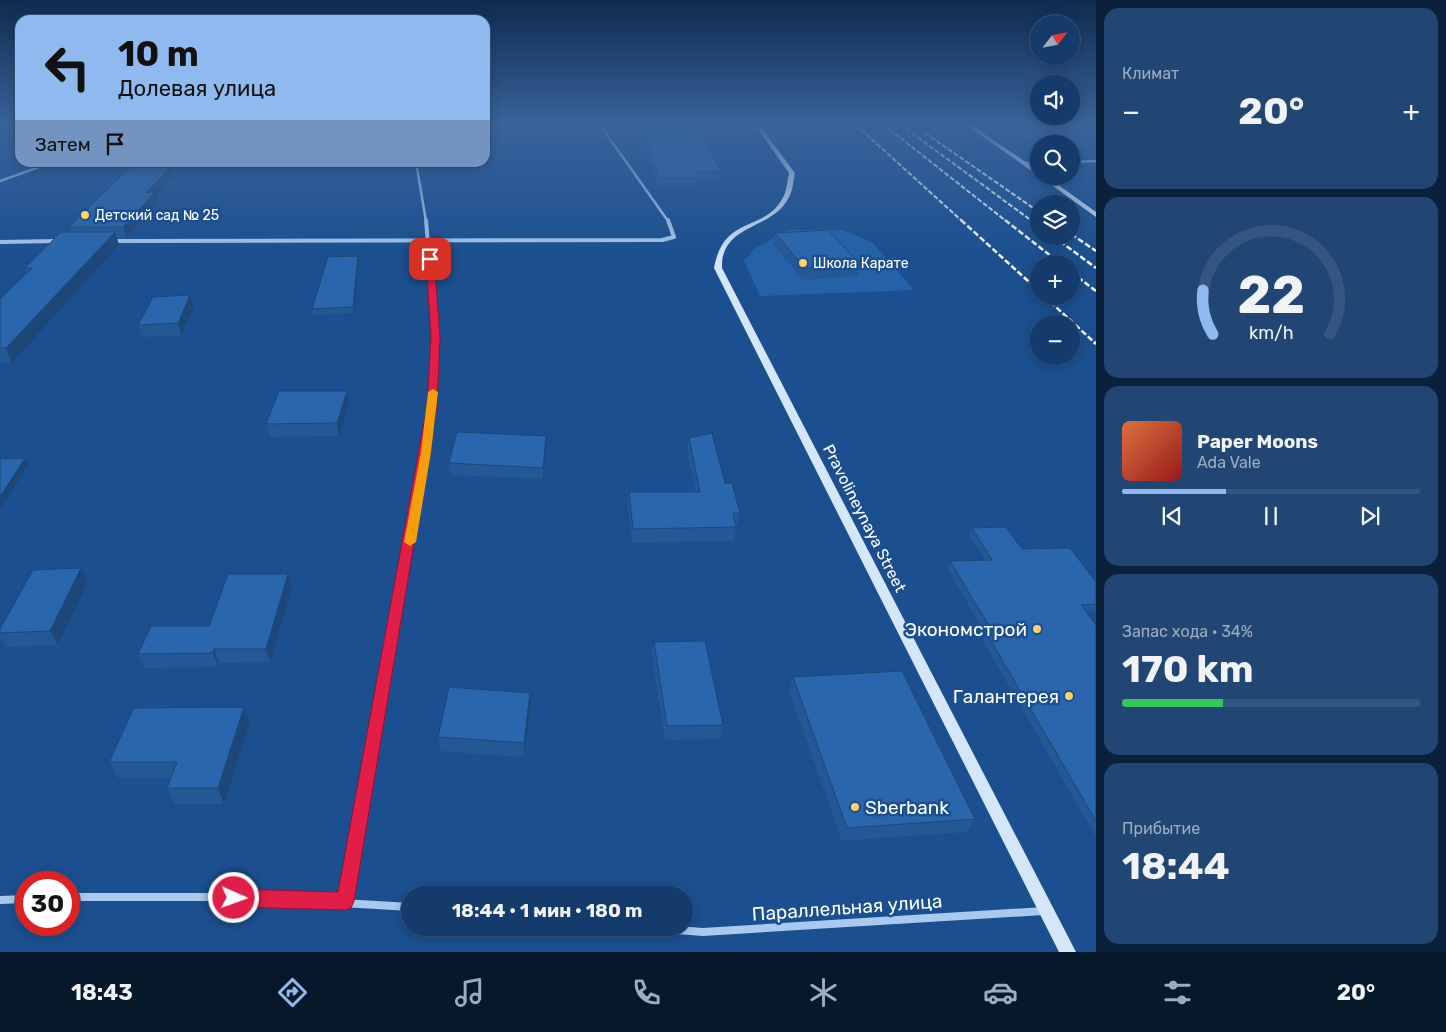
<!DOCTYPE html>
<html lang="ru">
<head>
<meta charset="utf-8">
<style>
	body { margin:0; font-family:Rubik,sans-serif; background:#214673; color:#f1f3f6; height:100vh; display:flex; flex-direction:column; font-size:19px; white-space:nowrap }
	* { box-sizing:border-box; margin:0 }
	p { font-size:16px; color:#9dadc1 }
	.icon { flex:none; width:28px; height:28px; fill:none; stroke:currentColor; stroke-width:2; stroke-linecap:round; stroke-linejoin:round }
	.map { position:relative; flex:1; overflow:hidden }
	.panel { display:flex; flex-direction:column; gap:8px; padding:8px; background:#0b203b; width:350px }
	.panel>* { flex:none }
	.top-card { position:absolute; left:15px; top:15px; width:475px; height:152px; border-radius:15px; box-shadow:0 2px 12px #0003,0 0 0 1px #33557e; background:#90b9f0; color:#111; overflow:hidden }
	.needle { width:32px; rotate:58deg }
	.fabs { position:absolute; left:1030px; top:15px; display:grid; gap:10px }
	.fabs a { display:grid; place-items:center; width:50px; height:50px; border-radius:50%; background:#143b6b; box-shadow:0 2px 12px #0003,0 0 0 1px #33557e; font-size:25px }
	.speed { position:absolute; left:15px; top:871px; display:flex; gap:10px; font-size:25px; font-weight:700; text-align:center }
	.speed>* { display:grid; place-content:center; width:65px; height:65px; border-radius:50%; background:#143b6b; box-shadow:0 2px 12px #0003,0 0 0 1px #33557e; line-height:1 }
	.speed .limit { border:8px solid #d22; background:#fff; color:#111 }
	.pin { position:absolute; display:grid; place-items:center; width:42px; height:42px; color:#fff; margin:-21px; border-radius:10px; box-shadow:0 2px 8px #0006 }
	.me { position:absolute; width:55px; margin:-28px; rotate:92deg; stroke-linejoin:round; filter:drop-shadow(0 0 4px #0008) }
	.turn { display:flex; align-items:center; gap:18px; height:105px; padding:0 20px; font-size:22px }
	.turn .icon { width:65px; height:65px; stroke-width:2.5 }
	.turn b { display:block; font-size:35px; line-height:42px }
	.then { display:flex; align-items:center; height:48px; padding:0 20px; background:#0003; gap:10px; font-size:19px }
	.big { font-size:38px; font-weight:700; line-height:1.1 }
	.panel .widget { flex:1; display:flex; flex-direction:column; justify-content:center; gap:8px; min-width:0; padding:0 18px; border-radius:15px; background:#214673 }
	.panel .dial { align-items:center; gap:0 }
	.dial svg { height:130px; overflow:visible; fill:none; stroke:#33557e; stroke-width:7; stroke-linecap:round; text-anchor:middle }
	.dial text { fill:#f1f3f6; stroke:none }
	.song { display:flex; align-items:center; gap:15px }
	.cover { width:60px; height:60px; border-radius:8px; background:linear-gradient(135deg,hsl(20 70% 55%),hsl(0 70% 35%)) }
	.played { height:5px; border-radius:2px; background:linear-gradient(90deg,#90b9f0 35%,#33557e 35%) }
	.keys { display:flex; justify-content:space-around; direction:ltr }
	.heat { display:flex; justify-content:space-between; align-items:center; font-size:28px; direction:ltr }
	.charge { height:8px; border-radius:4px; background:linear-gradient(90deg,#34c759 34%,#33557e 0) }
	.trip { position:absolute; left:401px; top:886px; width:292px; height:50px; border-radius:25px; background:#143b6b; box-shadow:0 2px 12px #0003,0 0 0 1px #33557e; font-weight:700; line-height:50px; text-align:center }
	.menu { display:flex; height:80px; justify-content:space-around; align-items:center; background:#08182b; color:#9dadc1 }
	.menu .icon { width:35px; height:35px }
	.menu .on { color:#90b9f0 }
	.menu b { font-size:22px; color:#f1f3f6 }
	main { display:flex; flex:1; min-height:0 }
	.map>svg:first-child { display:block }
	.green { fill:#2461a8 }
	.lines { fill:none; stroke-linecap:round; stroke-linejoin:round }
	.street-far4 { stroke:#a9c9ee; stroke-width:2.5 }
	.street-far3 { stroke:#a9c9ee; stroke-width:4 }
	.street-far2 { stroke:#a9c9ee; stroke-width:4.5 }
	.street-far1 { stroke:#a9c9ee; stroke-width:5.5 }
	.street { stroke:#a9c9ee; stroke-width:8 }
	.secondary { fill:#d6e6fa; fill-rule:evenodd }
	.rail-far2 { stroke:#fff; stroke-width:2; stroke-dasharray:5 2; stroke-linecap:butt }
	.rail-far1 { stroke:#fff; stroke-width:2.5; stroke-dasharray:6 2.5; stroke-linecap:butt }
	.rail { stroke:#fff; stroke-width:3; stroke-dasharray:8 3; stroke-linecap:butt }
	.wall { fill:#245895 }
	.shaded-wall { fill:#1d4779 }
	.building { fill:#2a66ad; stroke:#1d4779 }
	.route { fill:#e11d48; stroke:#92132f }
	.slow { fill:#f59e0b }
	.poi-dot { fill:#ffd166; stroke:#1b4f8f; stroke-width:2 }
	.labels { text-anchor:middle; stroke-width:5; stroke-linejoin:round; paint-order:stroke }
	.far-poi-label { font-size:14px; fill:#fff; stroke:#1b4f8f; text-anchor:start }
	.street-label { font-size:16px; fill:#fff; stroke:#1b4f8f }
	.near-poi-label { font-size:19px; fill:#fff; stroke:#1b4f8f; text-anchor:end }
	.near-street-label { font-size:19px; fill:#fff; stroke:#1b4f8f }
</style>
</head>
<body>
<main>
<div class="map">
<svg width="1096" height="952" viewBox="0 0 1096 952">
	<rect width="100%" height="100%" fill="#1b4f8f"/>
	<polygon class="green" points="788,230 842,230 872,242 914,290 760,296 744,261 754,249"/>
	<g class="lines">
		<g class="street-far4">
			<polyline points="600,125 668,221"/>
			<polyline points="416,162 426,221"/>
			<polyline points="1071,162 1096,161"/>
			<polyline points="1023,163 1039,163"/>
			<polyline points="0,181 53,162"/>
		</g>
		<g class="street-far3">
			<polyline points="426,220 436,343"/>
			<polyline points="113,241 662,240 674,237 668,220"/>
			<polyline points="0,242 57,241"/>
		</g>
		<polyline class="street-far2" points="416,499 432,406 436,342"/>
		<polyline class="street-far1" points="381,698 416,498"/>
		<g class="street">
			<polyline points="69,897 240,897 410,907"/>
			<polyline points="0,900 26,899"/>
			<polyline points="345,901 381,697"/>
			<polyline points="650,928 703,932 1044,911"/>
		</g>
		<g class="secondary">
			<path d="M755,125h4l36,48c-2,9 -2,18 -7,26 -14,27 -54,25 -64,54 -2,4 -2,10 -2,15l354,684h-17l-345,-684c10,-54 49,-35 68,-69 5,-7 5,-17 7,-26z"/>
			<polygon points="966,125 971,125 1039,171 1039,176"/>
			<polygon points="1039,176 1046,176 1096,212 1096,217"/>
		</g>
		<g class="rail-far2">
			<polyline points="856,125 962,221"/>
			<polyline points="884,125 1006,221"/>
			<polyline points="901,125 1032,221"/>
			<polyline points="925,133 1039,212"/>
		</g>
		<g class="rail-far1">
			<polyline points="961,220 1039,291"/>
			<polyline points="1005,220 1061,264"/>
			<polyline points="1031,220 1039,226"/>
			<polyline points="1071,234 1096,251"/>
			<polyline points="1053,236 1096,268"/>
			<polyline points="1071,272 1096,291"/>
			<polyline points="1044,296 1095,343"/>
		</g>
		<polyline class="rail" points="1094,342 1096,344"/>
	</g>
	<g class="wall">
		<polygon points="509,125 601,125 601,132 521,134 520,131 509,131"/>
		<polygon points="603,125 696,125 721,172 720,181 699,181 698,187 658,187 640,131 609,132"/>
		<polygon points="173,176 156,195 158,203 126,238 117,238 119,245 12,363 0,363 0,299 27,273 25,268 71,232 69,227"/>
		<polygon points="775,233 861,265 858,276 803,280 773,244"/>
		<polygon points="358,256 359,262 354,313 313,315 312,309"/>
		<polygon points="190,295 194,307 181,335 142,337 138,325"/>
		<polygon points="349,403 339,436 270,437 266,424"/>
		<polygon points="689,438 725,483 740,513 737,526 736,526 734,541 632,543 628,506 629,492 696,492 687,451"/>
		<polygon points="546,448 543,479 450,475 449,463"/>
		<polygon points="972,528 1096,582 1096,611 1086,612 1096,625 1096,837 983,641 986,635 947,568 950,561 985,560 969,535"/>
		<polygon points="81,568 88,582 58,645 6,647 0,637 0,629"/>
		<polygon points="288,574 292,588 270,662 219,663 218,667 144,668 138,654 209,626"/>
		<polygon points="654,642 723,725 720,739 665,740 652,656"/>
		<polygon points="793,677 975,819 967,832 842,841 789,691"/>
		<polygon points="244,707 250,722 224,804 175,804 167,788 171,778 118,778 109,762"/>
		<polygon points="530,707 524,757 440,751 438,737"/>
	</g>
	<g class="shaded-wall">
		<polygon points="170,167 173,176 156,195 158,203 126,238 123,227 146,193"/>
		<polygon points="115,232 119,245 12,363 6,348"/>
		<polygon points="358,256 359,262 354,313 353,307"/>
		<polygon points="190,295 194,307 181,335 178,323"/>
		<polygon points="347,391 349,403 339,436 337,423"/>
		<polygon points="546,436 546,448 543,479 543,468"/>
		<polygon points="25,458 29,464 0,509 0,497"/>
		<polygon points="81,568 88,582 58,645 50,631"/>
		<polygon points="288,574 292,588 270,662 266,649"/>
		<polygon points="214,649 219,663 218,667 213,653"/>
		<polygon points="530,693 530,707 524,757 524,743"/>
		<polygon points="244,707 250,722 224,804 218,788"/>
	</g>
	<g class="building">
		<polygon points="521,125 574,125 521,126"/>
		<polygon points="641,125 696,125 721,172 697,172 699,178 659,178"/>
		<polygon points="130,167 170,167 146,193 155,192 123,227 69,227"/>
		<polygon points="828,230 861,265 805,268 775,233"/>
		<polygon points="61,232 115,232 6,348 0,348 0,299 32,268 25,268"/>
		<polygon points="358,256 353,307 312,309 328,257"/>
		<polygon points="190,295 178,323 138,325 153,297"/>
		<polygon points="279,391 347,391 337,423 266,424"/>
		<polygon points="457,432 546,436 543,468 449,463"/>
		<polygon points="712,433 725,483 732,483 740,513 733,513 736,527 633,529 629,492 700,492 689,438"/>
		<polygon points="25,458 0,497 0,459"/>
		<polygon points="1006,527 1022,549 1070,548 1096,582 1096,604 1081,605 1096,625 1096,821 987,634 994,634 950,561 992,560 972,528"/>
		<polygon points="81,568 50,631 0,633 0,629 33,570"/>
		<polygon points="228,574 288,574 266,649 214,649 213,653 138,654 151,626 209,626"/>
		<polygon points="705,641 723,725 667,726 654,642"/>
		<polygon points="902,671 975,819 847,828 793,677"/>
		<polygon points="449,687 530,693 524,743 438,737"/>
		<polygon points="244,707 218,788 167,788 177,762 109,762 134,708"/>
	</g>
	<linearGradient id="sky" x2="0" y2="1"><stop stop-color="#0f2b4f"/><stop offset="0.48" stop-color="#39639b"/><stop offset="1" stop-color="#39639b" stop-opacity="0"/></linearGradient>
	<rect width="1096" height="258" fill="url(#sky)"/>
	<polygon class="route" points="430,257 434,259 440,337 437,406 354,901 351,908 345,910 234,907 227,904 225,898 227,891 234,889 338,892 427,406 431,337 426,259"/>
	<polygon class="slow" points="433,389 438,392 431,452 416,542 410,546 404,542 421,452 428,392"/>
	<g class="poi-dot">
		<circle cx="85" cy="215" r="5"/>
		<circle cx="803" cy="263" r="5"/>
		<circle cx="1037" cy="629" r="5"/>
		<circle cx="1069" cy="696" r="5"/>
		<circle cx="855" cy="807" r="5"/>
	</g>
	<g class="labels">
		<g class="far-poi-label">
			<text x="95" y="220">Детский сад № 25</text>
			<text x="813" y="268">Школа Карате</text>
		</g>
		<g class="street-label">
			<text transform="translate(865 518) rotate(63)" y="6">Pravolineynaya Street</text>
		</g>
		<g class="near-poi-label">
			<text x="1027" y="636">Экономстрой</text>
			<text x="1059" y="703">Галантерея</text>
			<text x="865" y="814" text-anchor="start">Sberbank</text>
		</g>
		<g class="near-street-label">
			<text transform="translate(847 907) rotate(-4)" y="7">Параллельная улица</text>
		</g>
	</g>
</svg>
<div class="fabs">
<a><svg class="needle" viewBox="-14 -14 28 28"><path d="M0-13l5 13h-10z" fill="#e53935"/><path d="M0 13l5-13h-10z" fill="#9dadc1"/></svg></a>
<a><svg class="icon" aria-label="sound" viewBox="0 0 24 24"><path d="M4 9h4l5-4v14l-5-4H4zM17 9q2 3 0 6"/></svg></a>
<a><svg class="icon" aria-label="search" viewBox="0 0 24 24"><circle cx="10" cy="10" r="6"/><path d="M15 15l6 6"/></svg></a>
<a><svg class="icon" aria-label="layers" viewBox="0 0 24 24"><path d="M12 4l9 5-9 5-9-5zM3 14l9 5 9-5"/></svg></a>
<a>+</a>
<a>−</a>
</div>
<div class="speed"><div class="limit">30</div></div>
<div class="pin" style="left:430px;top:259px;background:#d93025"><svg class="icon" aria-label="arrive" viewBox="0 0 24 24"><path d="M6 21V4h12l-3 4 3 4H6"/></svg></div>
<svg class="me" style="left:234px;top:898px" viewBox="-20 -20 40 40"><circle r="17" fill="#e11d48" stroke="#fff" stroke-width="3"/><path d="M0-11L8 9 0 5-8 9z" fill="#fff"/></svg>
<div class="trip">18:44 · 1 мин · 180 m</div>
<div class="top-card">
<div class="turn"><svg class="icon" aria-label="left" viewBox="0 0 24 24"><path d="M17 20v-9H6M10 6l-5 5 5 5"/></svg><div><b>10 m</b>Долевая улица</div></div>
<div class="then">Затем<svg class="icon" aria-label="arrive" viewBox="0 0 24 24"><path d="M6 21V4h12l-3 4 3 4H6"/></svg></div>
</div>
</div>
<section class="panel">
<div class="widget"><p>Климат</p>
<div class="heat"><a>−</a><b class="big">20°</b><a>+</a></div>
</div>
<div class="widget dial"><svg viewBox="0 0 100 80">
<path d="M14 69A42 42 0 1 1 86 69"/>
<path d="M14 69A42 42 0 0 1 8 42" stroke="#90b9f0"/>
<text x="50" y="56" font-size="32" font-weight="700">22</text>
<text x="50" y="72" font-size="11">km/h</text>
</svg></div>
<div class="widget">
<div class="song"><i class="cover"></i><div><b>Paper Moons</b><p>Ada Vale</p></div></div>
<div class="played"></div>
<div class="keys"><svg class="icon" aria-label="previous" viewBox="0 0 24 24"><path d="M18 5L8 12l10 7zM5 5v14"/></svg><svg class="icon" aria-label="pause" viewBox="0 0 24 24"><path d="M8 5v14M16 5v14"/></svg><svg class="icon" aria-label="next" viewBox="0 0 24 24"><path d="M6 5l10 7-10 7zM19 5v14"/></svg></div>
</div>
<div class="widget"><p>Запас хода · 34%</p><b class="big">170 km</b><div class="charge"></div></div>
<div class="widget"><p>Прибытие</p><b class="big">18:44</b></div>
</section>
</main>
<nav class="menu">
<b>18:43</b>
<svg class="icon on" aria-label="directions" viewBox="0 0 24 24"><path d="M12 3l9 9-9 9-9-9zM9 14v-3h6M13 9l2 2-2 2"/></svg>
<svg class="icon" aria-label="music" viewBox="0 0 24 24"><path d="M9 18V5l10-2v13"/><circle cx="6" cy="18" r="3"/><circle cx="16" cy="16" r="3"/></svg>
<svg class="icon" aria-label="phone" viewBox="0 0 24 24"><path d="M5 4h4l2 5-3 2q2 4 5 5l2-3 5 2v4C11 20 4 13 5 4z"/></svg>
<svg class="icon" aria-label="climate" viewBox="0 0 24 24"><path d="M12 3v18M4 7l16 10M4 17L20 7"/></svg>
<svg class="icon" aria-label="car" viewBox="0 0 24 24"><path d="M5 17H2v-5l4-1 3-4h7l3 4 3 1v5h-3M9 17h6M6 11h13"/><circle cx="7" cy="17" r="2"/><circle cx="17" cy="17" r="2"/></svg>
<svg class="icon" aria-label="filters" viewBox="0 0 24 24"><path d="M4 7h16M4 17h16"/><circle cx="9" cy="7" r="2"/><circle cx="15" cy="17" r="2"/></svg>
<b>20°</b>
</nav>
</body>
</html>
